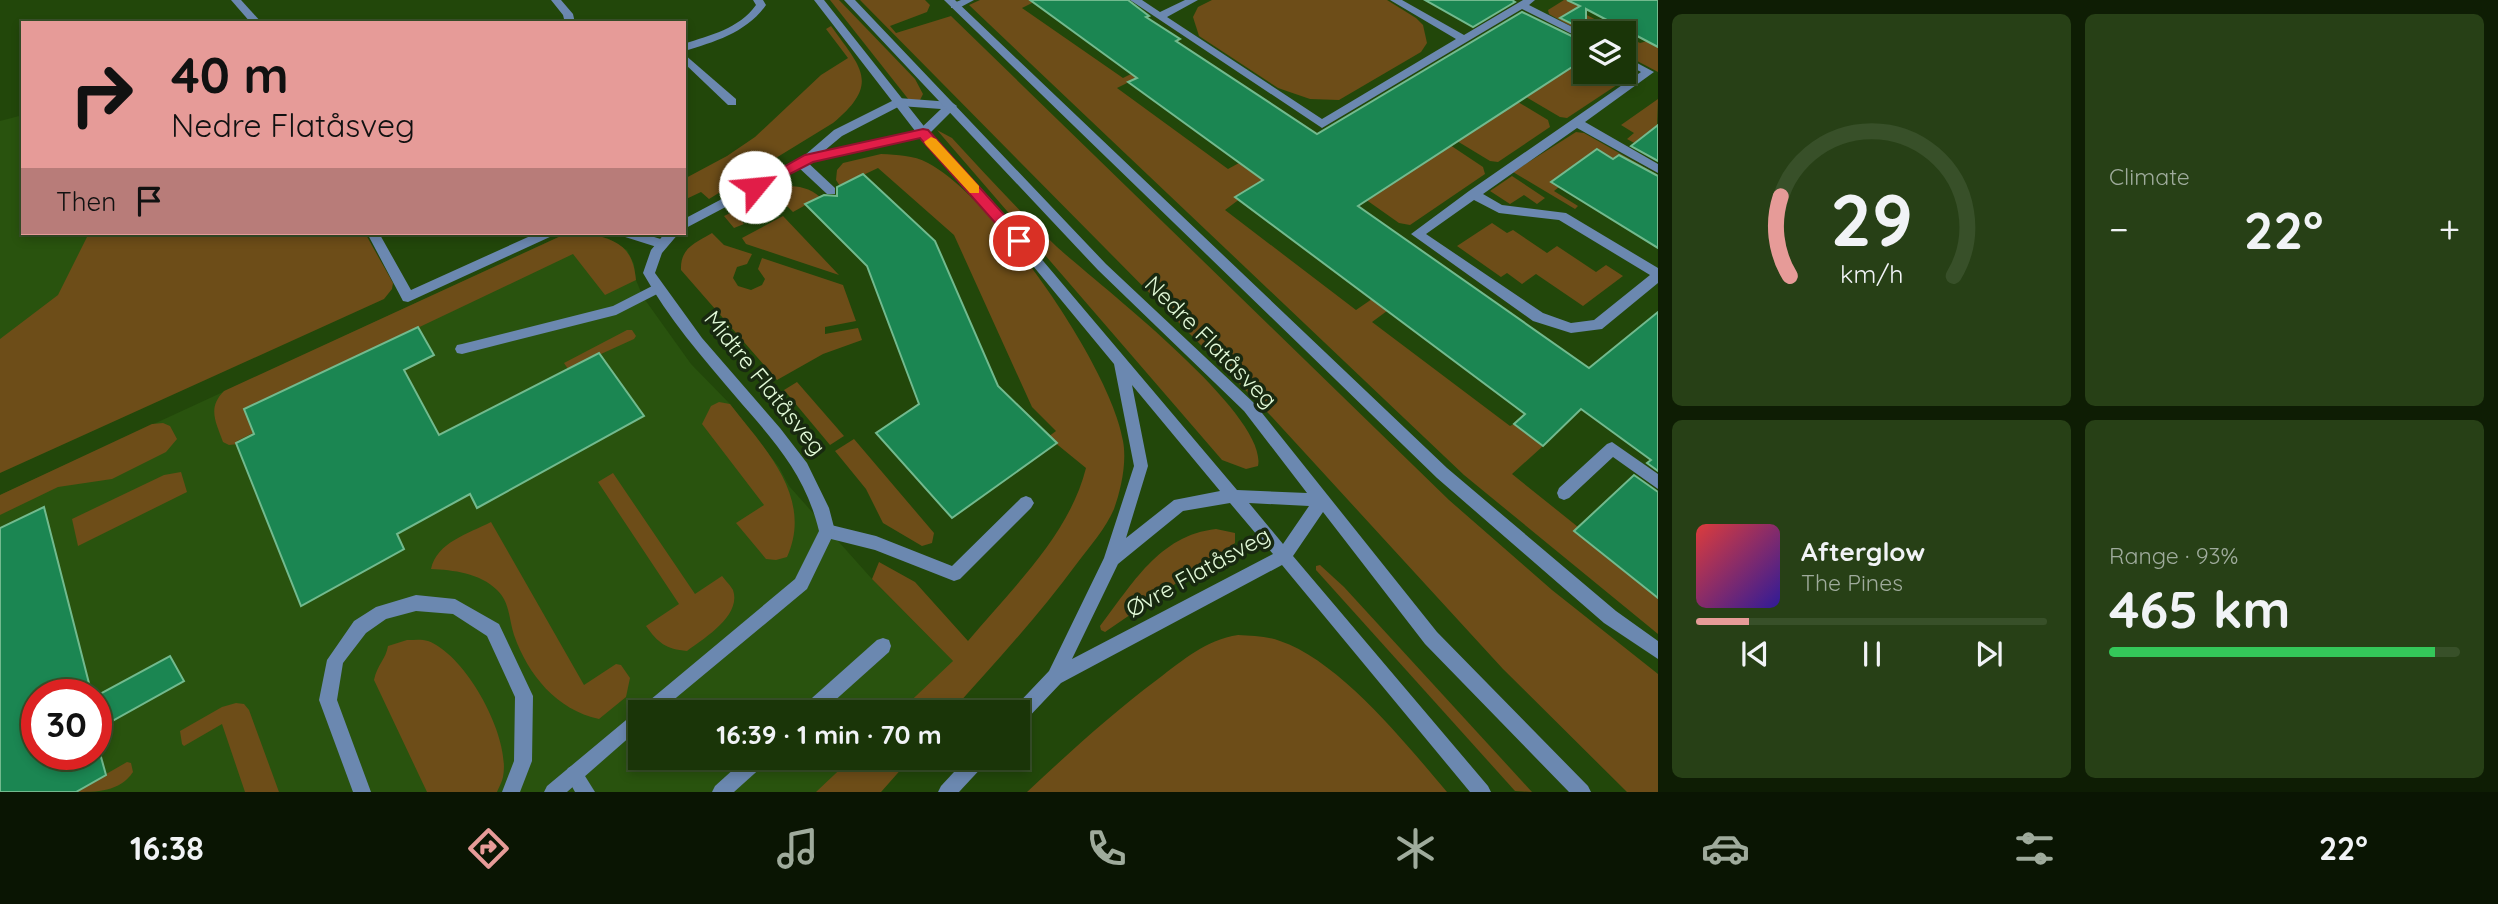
<!DOCTYPE html>
<html lang="en">
<head>
<meta charset="utf-8">
<style>
	body { margin:0; font-family:Quicksand,sans-serif; background:#274016; color:#f1f3f6; height:100vh; display:flex; flex-direction:column; font-size:26px; white-space:nowrap }
	* { box-sizing:border-box; margin:0 }
	p { font-size:23px; color:#9fab9c }
	.icon { flex:none; width:38px; height:38px; fill:none; stroke:currentColor; stroke-width:2; stroke-linecap:round; stroke-linejoin:round }
	.map { position:relative; flex:1; overflow:hidden }
	.side { display:flex; flex-direction:column; gap:14px; padding:14px; background:#0e1d04; width:840px }
	.side>* { flex:none }
	.top-card { position:absolute; left:21px; top:21px; width:665px; height:214px; border-radius:0px; box-shadow:0 4px 10px #0003,0 0 0 2px #385029; background:#e69b98; color:#111; overflow:hidden }
	.buttons { position:absolute; left:1573px; top:21px; display:grid; gap:14px }
	.buttons a { display:grid; place-items:center; width:63px; height:63px; border-radius:0px; background:#1a3508; box-shadow:0 4px 10px #0003,0 0 0 2px #385029; font-size:35px }
	.speed { position:absolute; left:21px; top:679px; display:flex; gap:14px; font-size:35px; font-weight:700; text-align:center }
	.speed>* { display:grid; place-content:center; width:91px; height:91px; border-radius:50%; background:#1a3508; box-shadow:0 4px 10px #0003,0 0 0 2px #385029; line-height:1 }
	.speed .limit { border:10px solid #d22; background:#fff; color:#111 }
	.pin { position:absolute; display:grid; place-items:center; width:60px; height:60px; color:#fff; margin:-30px; border:4px solid #fff; border-radius:50%; box-shadow:0 2px 7px #0007 }
	.me { position:absolute; width:77px; margin:-38px; rotate:62deg; stroke-linejoin:round; filter:drop-shadow(0 0 5px #0008) }
	.turn { display:flex; align-items:center; gap:24px; height:147px; padding:0 35px; font-size:32px }
	.turn .icon { width:91px; height:91px; stroke-width:2.5 }
	.turn b { display:block; font-size:49px; line-height:60px }
	.then { display:flex; align-items:center; height:66px; padding:0 35px; background:#0003; gap:14px; font-size:26px }
	.big { font-size:52px; font-weight:800; line-height:1.1 }
	.side .tile { flex:1; display:flex; flex-direction:column; justify-content:center; gap:10px; min-width:0; padding:0 24px; border-radius:10px; background:#274016 }
	.side .dial { align-items:center; gap:0 }
	.dial svg { height:182px; overflow:visible; fill:none; stroke:#385029; stroke-width:7; stroke-linecap:round; text-anchor:middle }
	.dial text { fill:#f1f3f6; stroke:none }
	.song { display:flex; align-items:center; gap:21px }
	.cover { width:84px; height:84px; border-radius:10px; background:linear-gradient(135deg,hsl(0 70% 55%),hsl(250 70% 35%)) }
	.played { height:7px; border-radius:4px; background:linear-gradient(90deg,#e69b98 15%,#385029 15%) }
	.keys { display:flex; justify-content:space-around; direction:ltr }
	.heat { display:flex; justify-content:space-between; align-items:center; font-size:38px; direction:ltr }
	.charge { height:10px; border-radius:5px; background:linear-gradient(90deg,#34c759 93%,#385029 0) }
	.side .tiles { flex:1; display:grid; gap:14px; grid-template-columns:repeat(2,1fr) }
	.trip { position:absolute; left:628px; top:700px; width:402px; height:70px; border-radius:0px; background:#1a3508; box-shadow:0 4px 10px #0003,0 0 0 2px #385029; font-weight:800; line-height:70px; text-align:center }
	.tabs { display:flex; height:112px; justify-content:space-around; align-items:center; background:#0a1503; color:#9fab9c }
	.tabs .icon { width:49px; height:49px }
	.tabs .selected { color:#e69b98 }
	.tabs b { font-size:32px; color:#f1f3f6 }
	main { display:flex; flex:1; min-height:0 }
	.map>svg:first-child { display:block }
	.built { fill:#29530e; fill-rule:evenodd }
	.green { fill:#6d4d18 }
	.building { fill:#1b8652; stroke:#72ba8e; stroke-width:2 }
	.lines { fill:none; stroke-linecap:round; stroke-linejoin:round }
	.service { fill:#6b88b0; fill-rule:evenodd }
	.minor { fill:#6b88b0; fill-rule:evenodd }
	.tertiary { fill:#6b88b0; fill-rule:evenodd }
	.route { fill:#e11d48; stroke:#92132f; stroke-width:2 }
	.slow { fill:#f59e0b }
	.labels { text-anchor:middle; stroke-width:7; stroke-linejoin:round; paint-order:stroke }
	.street-label { font-size:23px; fill:#e2f9d8; stroke:#182910 }
</style>
</head>
<body>
<main>
<div class="map">
<svg width="1658" height="792" viewBox="0 0 1658 792">
	<rect width="100%" height="100%" fill="#22470a"/>
	<g class="built">
		<polygon points="23,115 23,233 308,233 0,362 0,121"/>
		<path d="M587,233l22,6 18,11 7,14 2,16 7,17 48,67 39,40 49,63 10,19 83,93 81,82 -2,51h-311v46h271l-30,34h-881v-297l563,-260zM37,695h59v59h-59z"/>
	</g>
	<g class="green">
		<polygon points="830,0 839,0 915,79 923,94 920,100 909,100"/>
		<polygon points="860,0 925,0 930,5 927,12 890,26 896,33 951,16 1449,500 1552,590 1658,674 1658,792 1627,792 1503,669 1272,417"/>
		<polygon points="980,0 1038,0 1022,8 1123,78 1171,54 1177,58 1117,88 1228,169 1239,163 1272,175 1225,210 1356,310 1372,299 1384,304 1382,307 1387,311 1372,322 1510,426 1514,424 1543,446 1512,474 1578,527 1574,531 1658,598 1658,634 1464,475 969,5"/>
		<polygon points="1212,0 1387,0 1416,18 1423,25 1427,43 1421,52 1339,100 1310,99 1278,88 1199,36 1193,17 1198,7"/>
		<polygon points="1564,0 1590,0 1581,12 1621,33 1585,34 1549,14 1548,10"/>
		<path d="M831,26c30,42 50,57 2,97l-124,76 -8,-7 -17,8v-21l43,-23 28,-19 66,-62 27,-17 -22,-29z"/>
		<polygon points="1624,35 1640,43 1658,38 1658,72 1624,54"/>
		<polygon points="1585,58 1586,72 1624,72 1624,63 1634,69 1635,73 1567,118 1560,117 1526,97"/>
		<polygon points="1658,99 1656,155 1627,139 1634,133 1621,125"/>
		<polygon points="1518,102 1548,120 1550,127 1498,162 1490,161 1457,141"/>
		<path d="M937,130l15,8c34,37 68,74 104,108 39,36 213,168 202,220l-12,3 -24,-9z"/>
		<polygon points="1576,132 1584,133 1658,175 1658,185 1597,150 1552,182 1559,187 1554,191 1578,206 1575,209 1513,172"/>
		<polygon points="1450,145 1483,167 1485,174 1410,225 1399,223 1297,151"/>
		<path d="M881,154c17,1 32,1 47,9 66,35 183,204 195,278 4,21 -2,49 -9,68 -8,19 -24,37 -36,53 -39,53 -83,101 -127,150h-52l54,-51 -81,-82 7,-17 36,20 53,59c43,-52 101,-105 118,-173l-38,-31 8,-6 -24,-24 -78,-172 -76,-67 -38,18 -4,-6 1,-10 6,-7z"/>
		<polygon points="1512,176 1545,198 1537,204 1524,195 1510,204 1490,191"/>
		<path d="M786,186c13,0 24,2 34,11l-27,15 -9,-9 -14,7 -6,-5 -25,13 5,6 -10,4 -10,-12z"/>
		<polygon points="783,216 839,275 746,244 742,238"/>
		<polygon points="1492,223 1507,233 1513,230 1547,253 1557,246 1596,272 1606,265 1623,276 1583,306 1536,274 1522,284 1507,273 1501,277 1457,246"/>
		<polygon points="89,233 365,233 393,283 392,289 384,299 0,473 0,339 58,295"/>
		<path d="M587,233c30,7 46,13 49,47l-31,15 -32,-41 -185,88 -133,90 -18,9 1,3 -9,1 -6,-3c-7,-20 -16,-34 1,-51l339,-156z"/>
		<path d="M712,233l12,12 28,9 -5,10 -10,3 -4,11 5,8 13,4 11,-5 3,-6 -7,-10 4,-11 81,27 13,36 -31,6v7l33,-6 4,12 -39,14 -46,26 -96,-110c-1,-22 14,-27 31,-37z"/>
		<polygon points="627,330 632,330 636,336 634,339 568,369 564,363"/>
		<polygon points="797,382 844,436 830,445 784,390"/>
		<path d="M719,402l11,2c34,44 84,93 57,153l-11,3 -10,-1 -30,-36 28,-18 -62,-81 9,-18z"/>
		<polygon points="163,423 170,426 177,439 166,452 112,479 58,487 0,515 0,495 152,424"/>
		<polygon points="854,439 934,533 932,543 922,546 883,523 866,489 835,451"/>
		<polygon points="181,472 187,492 78,546 72,519 164,475"/>
		<path d="M613,473l82,121 27,-18c3,4 9,10 11,14 9,26 -30,49 -46,61 -21,-2 -29,-8 -41,-25l33,-22 -81,-122z"/>
		<path d="M491,522l93,163 32,-21 5,1 9,13 -4,19 -27,22c-42,-9 -71,-44 -85,-84 -5,-15 -4,-33 -17,-45 -17,-17 -44,-20 -66,-21 6,-27 37,-35 60,-47z"/>
		<path d="M1216,529l19,4v10l-130,89 -4,-2 -1,-4c32,-41 59,-91 116,-97z"/>
		<polygon points="1320,565 1344,587 1532,792 1515,791 1316,570 1316,566"/>
		<path d="M1238,635c14,1 29,1 42,6 60,20 127,104 167,151h-420c44,-41 83,-77 131,-113 25,-19 48,-39 80,-44z"/>
		<path d="M407,640c7,0 15,-1 21,1 38,14 83,96 75,136 -1,5 -4,10 -6,15h-70l-53,-112c3,-15 12,-21 14,-34z"/>
		<polygon points="236,703 244,704 249,710 279,792 245,792 222,724 184,746 182,744 180,731 222,707"/>
		<polygon points="852,758 911,758 881,792 816,792"/>
		<path d="M127,762l4,1 2,9c-13,20 -37,20 -58,20z"/>
	</g>
	<g class="building">
		<polygon points="1030,0 1128,0 1149,16 1146,17 1180,39 1176,41 1317,134 1522,12 1586,43 1586,58 1358,206 1589,368 1658,312 1658,471 1647,463 1651,460 1581,409 1543,446 1514,424 1525,414 1235,197 1263,180 1128,82 1137,78"/>
		<polygon points="1425,0 1512,0 1515,2 1473,27"/>
		<polygon points="1567,0 1658,0 1658,47 1586,9 1586,31 1560,18 1580,6"/>
		<polygon points="1658,125 1658,161 1631,146"/>
		<polygon points="1597,149 1613,159 1619,155 1658,176 1658,248 1551,182"/>
		<polygon points="863,174 935,241 998,386 1057,443 952,518 876,433 919,404 867,266 805,204 824,195 837,196 837,187"/>
		<polygon points="418,327 434,355 404,370 439,435 599,353 644,416 477,508 470,494 397,534 404,549 301,606 236,443 254,434 244,409"/>
		<polygon points="1634,475 1658,492 1658,598 1574,531"/>
		<polygon points="44,507 92,695 37,695 37,754 96,754 96,739 106,775 76,792 0,792 0,528"/>
		<polygon points="170,656 184,681 96,730 96,696"/>
	</g>
	<g class="lines">
		<g class="service">
			<polygon points="231,0 241,0 262,23 251,23"/>
			<polygon points="551,0 561,0 573,14 575,23 565,23 563,15"/>
			<path d="M753,0h10l3,5c-19,27 -51,37 -82,46v-7c26,-9 55,-15 72,-39z"/>
			<polygon points="961,0 974,0 959,8 951,8 951,4"/>
			<polygon points="1130,0 1142,0 1160,12 1185,0 1198,0 1167,17 1322,119 1456,39 1390,0 1402,0 1464,35 1523,0 1535,0 1529,5 1586,34 1586,41 1522,9 1322,128"/>
			<polygon points="684,54 736,99 736,105 728,105 684,63"/>
			<path d="M1624,56l30,16 -69,50 73,42v9l-81,-45 -94,66 19,11 64,8 92,55v15l-56,46 -31,4 -38,-12 -122,-87 58,-43 172,-119 -17,-9zM1474,200l25,13 60,7 91,55 -56,45 -23,3 -28,-10 -117,-79z"/>
			<polygon points="801,159 805,160 835,188 835,194 827,194 797,166 797,160"/>
			<polygon points="367,233 379,233 411,290 537,233 554,233 552,236 408,302 403,301"/>
			<polygon points="620,233 641,233 664,240 666,243 660,248 622,236"/>
			<polygon points="658,283 664,288 663,291 616,315 462,354 457,353 455,349 457,345 462,344 613,306"/>
			<polygon points="1612,442 1658,474 1658,489 1613,457 1569,498 1564,500 1559,498 1557,493 1559,488 1607,444"/>
			<polygon points="1026,496 1031,498 1034,503 1031,508 960,579 954,581 875,550 827,538 822,536 819,531 822,526 827,524 876,536 952,566 1021,498"/>
			<polygon points="883,638 889,640 891,646 889,652 822,712 800,712 803,706 877,640"/>
			<polygon points="746,758 768,758 765,764 734,792 712,792 715,786"/>
			<polygon points="574,765 580,768 595,792 575,792 565,774 568,768"/>
		</g>
		<g class="minor">
			<polygon points="944,0 955,0 1447,468 1616,611 1658,641 1658,659 1604,623 1437,478"/>
			<path d="M898,98l53,4 6,4 -30,30 -116,26 -127,67v-10l121,-64 29,-25zM900,106l41,3 -22,21 -95,21 18,-15z"/>
			<path d="M665,233h14l-17,20 -7,20 47,65 78,90 27,35 22,45 6,23 -28,58 -148,123h-19v16l-73,64h-23l3,-6 248,-207 24,-48c-14,-58 -46,-91 -83,-134 -34,-40 -68,-79 -93,-124l8,-23z"/>
			<polygon points="416,595 455,599 499,624 533,696 532,761 520,792 502,792 514,761 515,697 487,636 453,614 416,611 386,619 366,633 343,663 337,700 371,792 353,792 319,700 327,660 354,621 376,607"/>
		</g>
		<g class="tertiary">
			<path d="M814,0h10l103,130 62,67 248,293 70,3 -63,-82 -146,-141 -254,-270h11l251,264 148,139 183,229 151,154 3,6h-22l-144,-148 -102,-132 -30,44 195,230 3,6h-21l-188,-227 -221,118 -37,39 -6,2v-12h-7l1,-2 37,-39 55,-113 30,-92 -20,-102 -133,-161 -62,-67zM1132,385l88,106 -46,9 -48,38 22,-72zM1230,503l43,51 -201,105 46,-95 65,-53zM1249,503l60,3 -26,38z"/>
			<polygon points="967,758 988,758 985,764 959,792 938,792 941,786"/>
		</g>
	</g>
	<polygon class="route" points="923,129 928,130 1024,237 1024,244 1014,244 920,138 813,162 759,190 755,192 748,187 805,155"/>
	<polygon class="slow" points="931,137 936,139 979,186 979,193 970,193 926,145 924,142"/>
	<g class="labels">
		<g class="street-label">
			<text transform="translate(1211 342) rotate(45)" y="8">Nedre Flatåsveg</text>
			<text transform="translate(765 383) rotate(51)" y="8">Midtre Flatåsveg</text>
			<text transform="translate(1198 572) rotate(-29)" y="8">Øvre Flatåsveg</text>
		</g>
	</g>
</svg>
<div class="buttons">
<a><svg class="icon" aria-label="layers" viewBox="0 0 24 24"><path d="M12 4l9 5-9 5-9-5zM3 14l9 5 9-5"/></svg></a>
</div>
<div class="speed"><div class="limit">30</div></div>
<div class="pin" style="left:1019px;top:241px;background:#d93025"><svg class="icon" aria-label="arrive" viewBox="0 0 24 24"><path d="M6 21V4h12l-3 4 3 4H6"/></svg></div>
<svg class="me" style="left:755px;top:187px" viewBox="-20 -20 40 40"><circle r="19" fill="#fff"/><path d="M0-13L10 11 0 6-10 11z" fill="#e11d48"/></svg>
<div class="trip">16:39 · 1 min · 70 m</div>
<div class="top-card">
<div class="turn"><svg class="icon" aria-label="right" viewBox="0 0 24 24"><path d="M7 20v-9h11M14 6l5 5-5 5"/></svg><div><b>40 m</b>Nedre Flatåsveg</div></div>
<div class="then">Then<svg class="icon" aria-label="arrive" viewBox="0 0 24 24"><path d="M6 21V4h12l-3 4 3 4H6"/></svg></div>
</div>
</div>
<section class="side">
<div class="tiles">
<div class="tile dial"><svg viewBox="0 0 100 80">
<path d="M14 69A42 42 0 1 1 86 69"/>
<path d="M14 69A42 42 0 0 1 10 34" stroke="#e69b98"/>
<text x="50" y="56" font-size="32" font-weight="700">29</text>
<text x="50" y="72" font-size="11">km/h</text>
</svg></div>
<div class="tile"><p>Climate</p>
<div class="heat"><a>−</a><b class="big">22°</b><a>+</a></div>
</div>
<div class="tile">
<div class="song"><i class="cover"></i><div><b>Afterglow</b><p>The Pines</p></div></div>
<div class="played"></div>
<div class="keys"><svg class="icon" aria-label="previous" viewBox="0 0 24 24"><path d="M18 5L8 12l10 7zM5 5v14"/></svg><svg class="icon" aria-label="pause" viewBox="0 0 24 24"><path d="M8 5v14M16 5v14"/></svg><svg class="icon" aria-label="next" viewBox="0 0 24 24"><path d="M6 5l10 7-10 7zM19 5v14"/></svg></div>
</div>
<div class="tile"><p>Range · 93%</p><b class="big">465 km</b><div class="charge"></div></div>
</div>
</section>
</main>
<nav class="tabs">
<b>16:38</b>
<svg class="icon selected" aria-label="directions" viewBox="0 0 24 24"><path d="M12 3l9 9-9 9-9-9zM9 14v-3h6M13 9l2 2-2 2"/></svg>
<svg class="icon" aria-label="music" viewBox="0 0 24 24"><path d="M9 18V5l10-2v13"/><circle cx="6" cy="18" r="3"/><circle cx="16" cy="16" r="3"/></svg>
<svg class="icon" aria-label="phone" viewBox="0 0 24 24"><path d="M5 4h4l2 5-3 2q2 4 5 5l2-3 5 2v4C11 20 4 13 5 4z"/></svg>
<svg class="icon" aria-label="climate" viewBox="0 0 24 24"><path d="M12 3v18M4 7l16 10M4 17L20 7"/></svg>
<svg class="icon" aria-label="car" viewBox="0 0 24 24"><path d="M5 17H2v-5l4-1 3-4h7l3 4 3 1v5h-3M9 17h6M6 11h13"/><circle cx="7" cy="17" r="2"/><circle cx="17" cy="17" r="2"/></svg>
<svg class="icon" aria-label="filters" viewBox="0 0 24 24"><path d="M4 7h16M4 17h16"/><circle cx="9" cy="7" r="2"/><circle cx="15" cy="17" r="2"/></svg>
<b>22°</b>
</nav>
</body>
</html>
